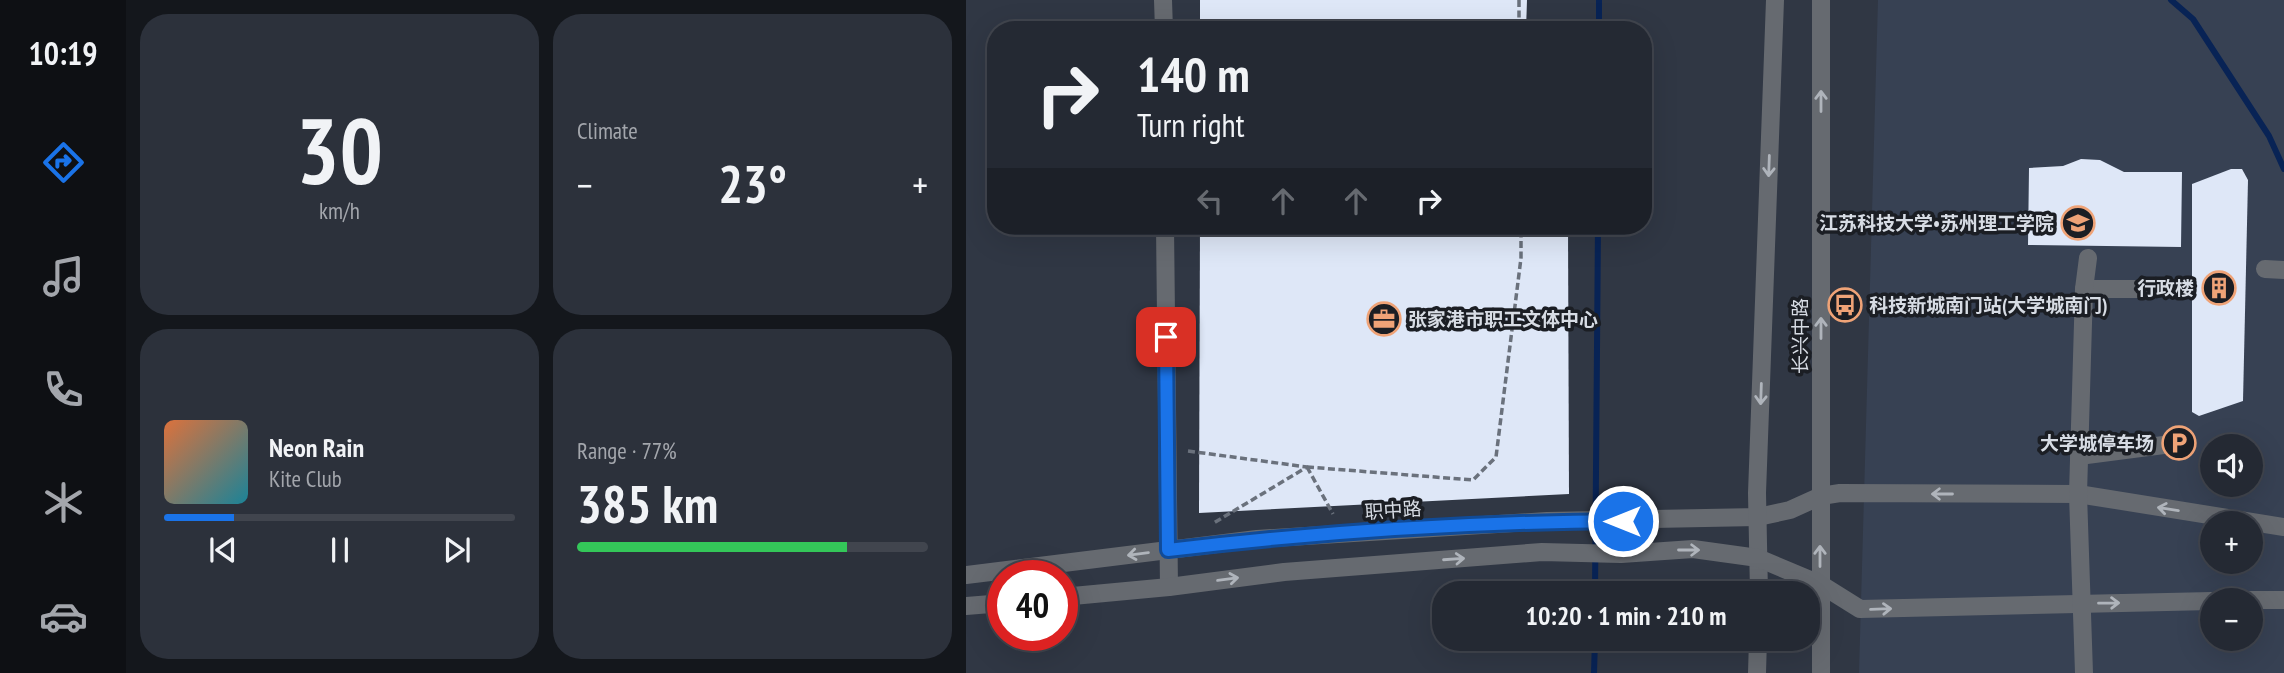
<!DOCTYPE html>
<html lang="en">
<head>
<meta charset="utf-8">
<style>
	body { margin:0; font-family:"PT Sans Narrow","Noto Sans SC",sans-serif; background:#2c313b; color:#f1f3f6; height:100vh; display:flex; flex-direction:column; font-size:26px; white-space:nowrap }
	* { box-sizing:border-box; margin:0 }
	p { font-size:23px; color:#a3a6ac }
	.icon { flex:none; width:38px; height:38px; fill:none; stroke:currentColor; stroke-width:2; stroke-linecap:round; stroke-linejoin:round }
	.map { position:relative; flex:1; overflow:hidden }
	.side { display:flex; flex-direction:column; gap:14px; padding:14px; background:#14171c; width:840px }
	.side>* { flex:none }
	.top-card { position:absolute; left:21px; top:21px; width:665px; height:214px; border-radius:28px; box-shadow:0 7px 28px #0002,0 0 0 2px #41454e; background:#242933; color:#f1f3f6; overflow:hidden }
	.fabs { position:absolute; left:1234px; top:434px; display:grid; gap:14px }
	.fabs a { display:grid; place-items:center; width:63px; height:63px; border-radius:50%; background:#242933; box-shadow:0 7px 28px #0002,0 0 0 2px #41454e; font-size:35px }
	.speed { position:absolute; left:21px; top:560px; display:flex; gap:14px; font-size:35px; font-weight:700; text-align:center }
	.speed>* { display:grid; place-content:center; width:91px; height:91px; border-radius:50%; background:#242933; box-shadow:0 7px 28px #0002,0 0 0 2px #41454e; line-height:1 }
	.speed .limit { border:10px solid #d22; background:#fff; color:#111 }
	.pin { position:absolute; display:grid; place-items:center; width:60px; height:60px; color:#fff; margin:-30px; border-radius:14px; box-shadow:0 4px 10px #0006 }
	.me { position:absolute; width:77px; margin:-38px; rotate:270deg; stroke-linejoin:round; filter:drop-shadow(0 0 5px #0008) }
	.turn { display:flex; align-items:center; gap:24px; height:147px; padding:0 35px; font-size:32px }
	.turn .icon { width:91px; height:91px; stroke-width:2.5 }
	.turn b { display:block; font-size:49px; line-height:60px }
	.lanes { display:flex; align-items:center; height:66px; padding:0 35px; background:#0003; justify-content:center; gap:35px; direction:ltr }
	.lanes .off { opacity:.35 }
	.big { font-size:52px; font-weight:800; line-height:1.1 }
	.side .tile { flex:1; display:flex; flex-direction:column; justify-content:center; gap:10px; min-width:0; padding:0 24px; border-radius:28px; background:#2c313b }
	.side .dial { align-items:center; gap:0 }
	.dial b { font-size:91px; line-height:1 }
	.song { display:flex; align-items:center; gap:21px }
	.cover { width:84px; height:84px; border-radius:10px; background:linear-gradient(135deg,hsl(20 70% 55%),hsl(190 70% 35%)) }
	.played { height:7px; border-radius:4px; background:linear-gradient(90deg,#1a73e8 20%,#41454e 20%) }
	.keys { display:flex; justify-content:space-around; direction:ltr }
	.heat { display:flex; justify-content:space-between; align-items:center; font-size:38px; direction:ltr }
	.charge { height:10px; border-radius:5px; background:linear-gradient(90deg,#34c759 77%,#41454e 0) }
	.side .tiles { flex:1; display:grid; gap:14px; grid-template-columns:repeat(2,1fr) }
	.trip { position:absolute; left:466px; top:581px; width:388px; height:70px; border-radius:28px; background:#242933; box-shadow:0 7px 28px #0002,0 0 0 2px #41454e; font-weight:800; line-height:70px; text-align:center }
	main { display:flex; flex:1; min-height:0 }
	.tab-bar { display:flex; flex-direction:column; width:126px; justify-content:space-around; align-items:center; background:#0e1014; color:#a3a6ac }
	.tab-bar .icon { width:49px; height:49px }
	.tab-bar .active { color:#1a73e8 }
	.tab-bar b { font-size:32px; color:#f1f3f6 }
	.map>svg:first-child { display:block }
	.built { fill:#374153; fill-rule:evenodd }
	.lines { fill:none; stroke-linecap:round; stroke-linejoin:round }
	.stream { stroke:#082355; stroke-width:6 }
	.building { fill:#dee7f7 }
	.path { stroke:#6a717c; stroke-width:3.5; stroke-dasharray:7 3.5; stroke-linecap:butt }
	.minor { stroke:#666a70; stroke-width:18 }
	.tertiary { stroke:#666a70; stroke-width:18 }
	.oneway { stroke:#afb4bb }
	.route-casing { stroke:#114b97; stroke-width:18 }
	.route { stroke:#1a73e8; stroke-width:12 }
	.labels { text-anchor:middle; stroke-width:7; stroke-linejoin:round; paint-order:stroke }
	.poi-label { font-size:19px; font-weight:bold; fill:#d7dce4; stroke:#1b1e24; text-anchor:end }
	.street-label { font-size:19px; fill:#d7dce4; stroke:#1b1e24 }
</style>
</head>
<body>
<main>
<nav class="tab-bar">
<b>10:19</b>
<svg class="icon active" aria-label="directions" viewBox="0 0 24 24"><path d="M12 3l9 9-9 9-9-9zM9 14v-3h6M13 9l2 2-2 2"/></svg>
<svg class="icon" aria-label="music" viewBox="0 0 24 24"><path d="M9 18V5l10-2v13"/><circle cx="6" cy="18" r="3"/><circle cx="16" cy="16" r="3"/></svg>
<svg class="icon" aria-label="phone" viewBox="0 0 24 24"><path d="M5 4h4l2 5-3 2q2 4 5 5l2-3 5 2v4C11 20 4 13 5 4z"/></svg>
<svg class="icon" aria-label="climate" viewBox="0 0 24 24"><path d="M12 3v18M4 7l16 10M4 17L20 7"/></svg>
<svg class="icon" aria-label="car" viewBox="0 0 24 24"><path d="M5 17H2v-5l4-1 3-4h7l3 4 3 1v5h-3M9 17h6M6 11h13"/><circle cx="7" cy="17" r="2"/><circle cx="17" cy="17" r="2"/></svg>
</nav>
<section class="side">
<div class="tiles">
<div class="tile dial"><b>30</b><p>km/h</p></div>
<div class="tile"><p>Climate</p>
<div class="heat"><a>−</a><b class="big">23°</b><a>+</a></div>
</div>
<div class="tile">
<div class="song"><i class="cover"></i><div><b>Neon Rain</b><p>Kite Club</p></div></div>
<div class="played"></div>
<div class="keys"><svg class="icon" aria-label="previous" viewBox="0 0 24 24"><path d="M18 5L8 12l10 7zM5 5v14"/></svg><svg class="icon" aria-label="pause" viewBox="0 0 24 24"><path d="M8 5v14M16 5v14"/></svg><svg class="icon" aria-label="next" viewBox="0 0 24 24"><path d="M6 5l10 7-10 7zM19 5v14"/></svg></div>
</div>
<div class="tile"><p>Range · 77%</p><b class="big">385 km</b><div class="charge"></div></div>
</div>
</section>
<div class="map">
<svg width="1318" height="673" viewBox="0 0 1318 673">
	<rect width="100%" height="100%" fill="#303744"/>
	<path class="built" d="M912,0h406v673h-425zM1246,446h38v39h-38zM1246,523h38v39h-38zM1246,600h38v39h-38z"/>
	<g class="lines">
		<g class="stream">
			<polyline points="1205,0 1227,19 1303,136 1318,169"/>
			<polyline points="633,30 633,0"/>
			<polyline points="629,593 632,226"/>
			<polyline points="628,673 629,639"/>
		</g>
	</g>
	<g class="building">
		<polygon points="234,0 561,0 560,30 234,30"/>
		<polygon points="1115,159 1134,160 1158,172 1216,172 1215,247 1062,245 1063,168 1097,166"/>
		<polygon points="1265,169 1276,169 1282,180 1277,401 1233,416 1226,412 1226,184"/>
		<polygon points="234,226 602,226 603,494 233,513"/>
	</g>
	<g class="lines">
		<g class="path">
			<polyline points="553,0 553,30"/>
			<polyline points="222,451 341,467 246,524"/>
			<polyline points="341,467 507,480 530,457 555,258 555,226"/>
			<polyline points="341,467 367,514"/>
		</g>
		<g class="minor">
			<polyline points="1299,269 1318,270"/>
			<polyline points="1118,289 1187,289"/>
			<polyline points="1113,456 1213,443"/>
			<polyline points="855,496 874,493 1112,494 1318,527"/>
			<polyline points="854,584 894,609 1246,601"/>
			<polyline points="1278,600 1318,600"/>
			<polyline points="1118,673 1112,494 1118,289 1122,258"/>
		</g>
		<g class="tertiary">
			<polyline points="197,0 198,30"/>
			<polyline points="199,226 203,587"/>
			<polyline points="0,575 291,539 581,521 792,517 824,510 855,496"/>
			<polyline points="793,593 791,493 809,0"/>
			<polyline points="96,597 203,587 318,572 576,552 655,554 727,549 792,558 854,584"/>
			<polyline points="0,606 37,603"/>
			<polyline points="791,673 792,639"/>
			<polyline points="855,673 855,0"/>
		</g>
	</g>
	<defs><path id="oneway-shaft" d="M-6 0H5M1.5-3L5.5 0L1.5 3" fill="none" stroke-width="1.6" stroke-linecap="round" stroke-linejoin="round" transform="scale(1.75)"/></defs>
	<g class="oneway">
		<use href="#oneway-shaft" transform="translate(855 101) rotate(-90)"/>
		<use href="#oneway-shaft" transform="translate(803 166) rotate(92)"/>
		<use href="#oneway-shaft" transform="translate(855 328) rotate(-90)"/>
		<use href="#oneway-shaft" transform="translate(795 394) rotate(92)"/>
		<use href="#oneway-shaft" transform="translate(976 494) rotate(-180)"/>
		<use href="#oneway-shaft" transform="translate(1202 509) rotate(-171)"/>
		<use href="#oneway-shaft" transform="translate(723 550)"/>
		<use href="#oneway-shaft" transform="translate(172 554) rotate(173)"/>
		<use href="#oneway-shaft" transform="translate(854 556) rotate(-90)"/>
		<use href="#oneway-shaft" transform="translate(488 559) rotate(-4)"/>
		<use href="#oneway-shaft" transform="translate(262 579) rotate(-8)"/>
		<use href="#oneway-shaft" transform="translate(1143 603) rotate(-1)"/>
		<use href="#oneway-shaft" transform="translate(915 609) rotate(-2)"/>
	</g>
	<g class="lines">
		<defs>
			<path id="route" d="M200,337l2,213c151,-18 304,-28 455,-29"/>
		</defs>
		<use href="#route" class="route-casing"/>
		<use href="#route" class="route"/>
	</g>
	<defs>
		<symbol id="school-ring" viewBox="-11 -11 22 22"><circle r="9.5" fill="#1b1e24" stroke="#efa377" stroke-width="1.5"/><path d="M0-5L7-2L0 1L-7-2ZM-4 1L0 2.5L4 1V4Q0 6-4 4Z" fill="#efa377"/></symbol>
		<symbol id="building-ring" viewBox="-11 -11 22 22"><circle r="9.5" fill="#1b1e24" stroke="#efa377" stroke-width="1.5"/><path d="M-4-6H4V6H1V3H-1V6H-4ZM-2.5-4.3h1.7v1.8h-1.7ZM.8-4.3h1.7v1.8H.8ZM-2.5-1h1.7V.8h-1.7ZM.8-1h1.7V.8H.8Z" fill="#efa377"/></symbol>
		<symbol id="bus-ring" viewBox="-11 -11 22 22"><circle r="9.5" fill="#1b1e24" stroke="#efa377" stroke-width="1.5"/><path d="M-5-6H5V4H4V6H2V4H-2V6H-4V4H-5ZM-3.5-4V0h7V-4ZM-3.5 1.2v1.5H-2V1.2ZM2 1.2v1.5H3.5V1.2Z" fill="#efa377"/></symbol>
		<symbol id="office-ring" viewBox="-11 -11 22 22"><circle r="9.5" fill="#1b1e24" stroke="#efa377" stroke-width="1.5"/><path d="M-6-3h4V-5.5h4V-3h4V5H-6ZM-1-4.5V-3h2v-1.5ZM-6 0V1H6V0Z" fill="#efa377"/></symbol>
		<symbol id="parking-ring" viewBox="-11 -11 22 22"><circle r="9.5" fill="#1b1e24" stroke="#efa377" stroke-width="1.5"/><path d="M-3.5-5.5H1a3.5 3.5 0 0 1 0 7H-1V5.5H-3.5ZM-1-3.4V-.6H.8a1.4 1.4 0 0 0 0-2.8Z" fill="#efa377"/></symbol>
	</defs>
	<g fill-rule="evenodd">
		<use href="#school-ring" x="1093" y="204" width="38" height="38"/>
		<use href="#building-ring" x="1234" y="269" width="38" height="38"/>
		<use href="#bus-ring" x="860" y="286" width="38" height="38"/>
		<use href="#office-ring" x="399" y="300" width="38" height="38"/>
		<use href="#parking-ring" x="1194" y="424" width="38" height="38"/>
	</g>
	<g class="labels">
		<g class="poi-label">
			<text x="1088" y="230">江苏科技大学•苏州理工学院</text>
			<text x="1228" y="295">行政楼</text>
			<text x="903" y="312" text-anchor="start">科技新城南门站(大学城南门)</text>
			<text x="442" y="326" text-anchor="start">张家港市职工文体中心</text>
			<text x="1188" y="450">大学城停车场</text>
		</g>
		<g class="street-label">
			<text transform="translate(834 336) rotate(-90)" y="7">长兴中路</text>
			<text transform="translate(427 510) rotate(-4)" y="7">职中路</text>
		</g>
	</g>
</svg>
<div class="fabs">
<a><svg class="icon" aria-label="sound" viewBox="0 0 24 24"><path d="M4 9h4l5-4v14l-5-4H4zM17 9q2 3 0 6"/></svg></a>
<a>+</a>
<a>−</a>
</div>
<div class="speed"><div class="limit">40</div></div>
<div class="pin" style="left:200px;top:337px;background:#d93025"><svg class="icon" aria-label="arrive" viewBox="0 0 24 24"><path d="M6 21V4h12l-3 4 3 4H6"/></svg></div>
<svg class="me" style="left:657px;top:521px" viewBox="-20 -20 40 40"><circle r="17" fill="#1a73e8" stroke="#fff" stroke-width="3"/><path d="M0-11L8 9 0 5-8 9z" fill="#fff"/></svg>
<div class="trip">10:20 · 1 min · 210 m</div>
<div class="top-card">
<div class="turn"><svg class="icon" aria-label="right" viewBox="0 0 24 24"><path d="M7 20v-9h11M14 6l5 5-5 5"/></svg><div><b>140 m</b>Turn right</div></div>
<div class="lanes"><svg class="icon off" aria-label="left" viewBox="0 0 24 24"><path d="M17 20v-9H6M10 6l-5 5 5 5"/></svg><svg class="icon off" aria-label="ahead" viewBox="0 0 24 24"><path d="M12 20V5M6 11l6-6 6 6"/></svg><svg class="icon off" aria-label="ahead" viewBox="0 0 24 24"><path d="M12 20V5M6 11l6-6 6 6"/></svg><svg class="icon" aria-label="right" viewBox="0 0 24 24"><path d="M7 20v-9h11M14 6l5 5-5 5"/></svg></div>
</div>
</div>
</main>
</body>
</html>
